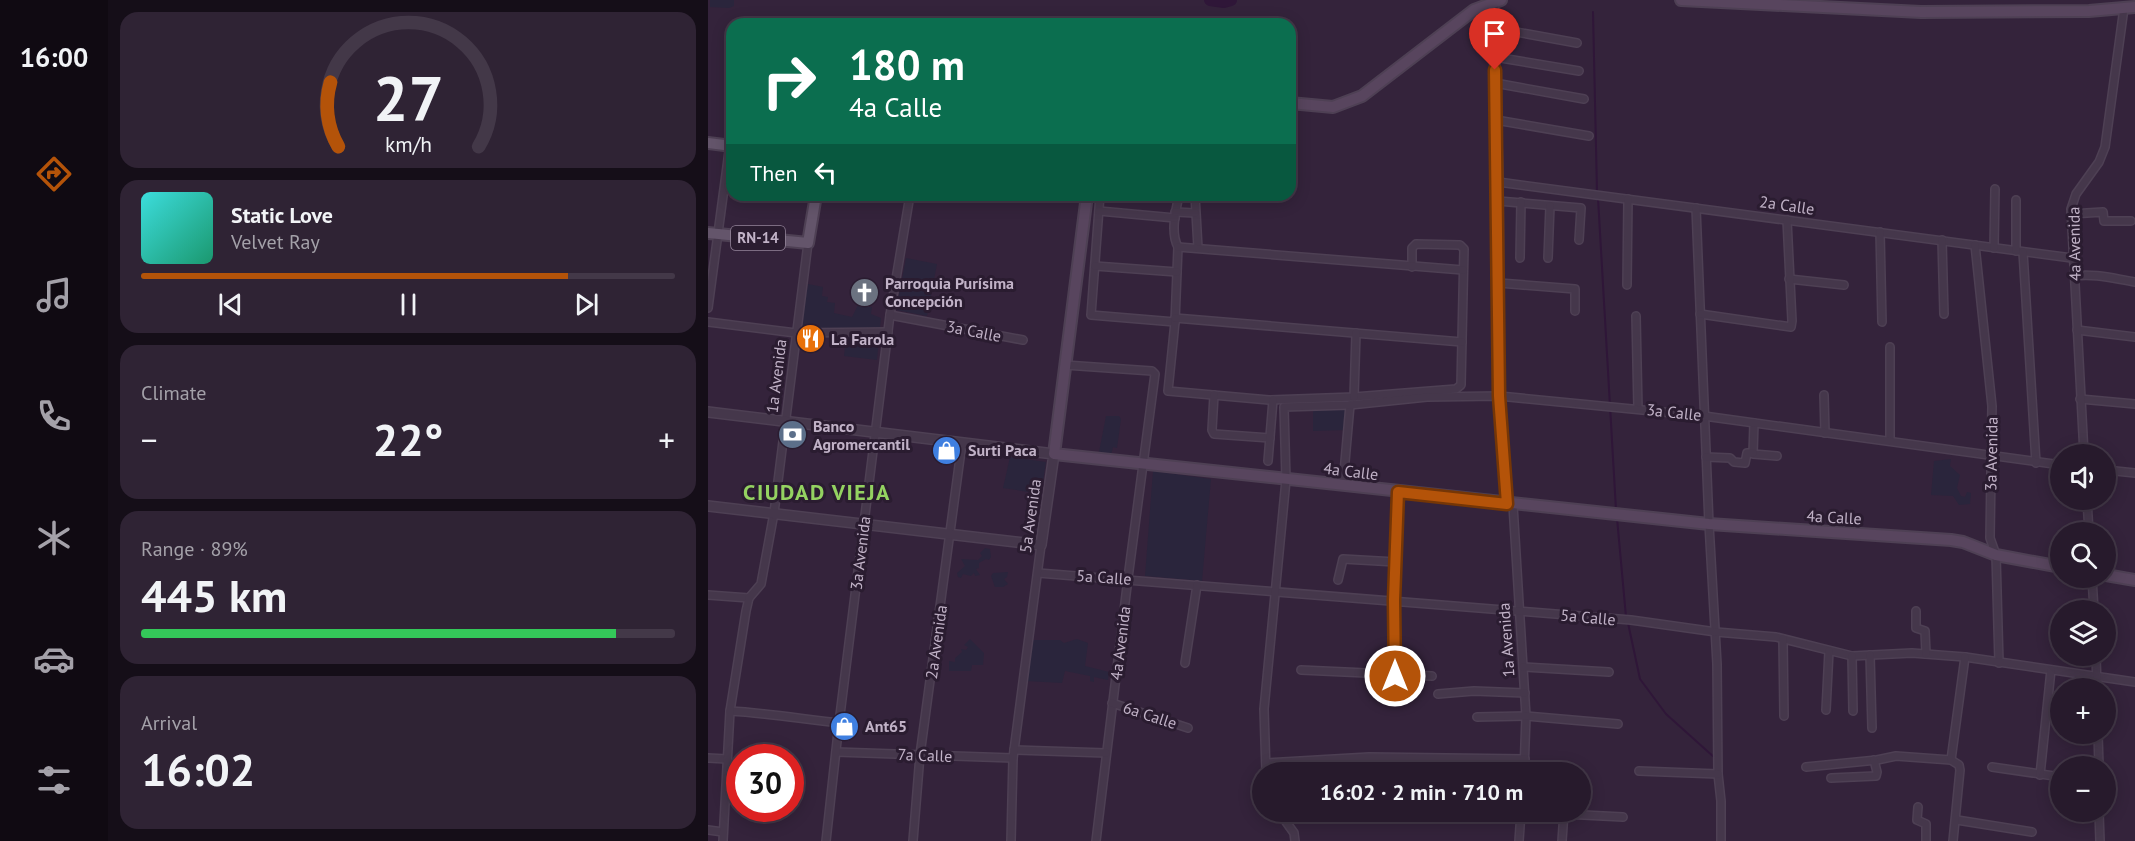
<!DOCTYPE html>
<html lang="en">
<head>
<meta charset="utf-8">
<style>
	body { margin:0; font-family:"PT Sans",sans-serif; background:#2f2334; color:#f1f3f6; height:100vh; display:flex; flex-direction:column; font-size:22px; white-space:nowrap }
	* { box-sizing:border-box; margin:0 }
	p { font-size:20px; color:#a4a1a9 }
	.icon { flex:none; width:33px; height:33px; fill:none; stroke:currentColor; stroke-width:2; stroke-linecap:round; stroke-linejoin:round }
	.map { position:relative; flex:1; overflow:hidden }
	.side { display:flex; flex-direction:column; gap:12px; padding:12px; background:#150e18; width:600px }
	.side>* { flex:none }
	.hud { position:absolute; left:18px; top:18px; width:570px; height:183px; border-radius:18px; box-shadow:0 3px 15px #0003,0 0 0 2px #433848; background:#0b6e4f; color:#fff; overflow:hidden }
	.fabs { position:absolute; left:1342px; top:444px; display:grid; gap:12px }
	.fabs a { display:grid; place-items:center; width:66px; height:66px; border-radius:50%; background:#271a2c; box-shadow:0 3px 15px #0003,0 0 0 2px #433848; font-size:30px }
	.speed { position:absolute; left:18px; top:744px; display:flex; gap:12px; font-size:30px; font-weight:700; text-align:center }
	.speed>* { display:grid; place-content:center; width:78px; height:78px; border-radius:50%; background:#271a2c; box-shadow:0 3px 15px #0003,0 0 0 2px #433848; line-height:1 }
	.speed .limit { border:9px solid #d22; background:#fff; color:#111 }
	.pin { position:absolute; display:grid; place-items:center; width:51px; height:51px; color:#fff; margin:-62px -26px; border-radius:50% 50% 50% 0; rotate:-45deg; box-shadow:0 0 6px #0007 }
	.pin .icon { rotate:45deg }
	.me { position:absolute; width:66px; margin:-33px; rotate:0deg; stroke-linejoin:round; filter:drop-shadow(0 0 4px #0008) }
	.turn { display:flex; align-items:center; gap:21px; height:126px; padding:0 24px; font-size:27px }
	.turn .icon { width:78px; height:78px; stroke-width:2.5 }
	.turn b { display:block; font-size:42px; line-height:51px }
	.then { display:flex; align-items:center; height:57px; padding:0 24px; background:#0003; gap:12px; font-size:22px }
	.big { font-size:45px; font-weight:700; line-height:1.1 }
	.side .tile { flex:1; display:flex; flex-direction:column; justify-content:center; gap:9px; min-width:0; padding:0 21px; border-radius:18px; background:#2f2334 }
	.side .dial { align-items:center; gap:0 }
	.dial svg { height:156px; overflow:visible; fill:none; stroke:#433848; stroke-width:7; stroke-linecap:round; text-anchor:middle }
	.dial text { fill:#f1f3f6; stroke:none }
	.song { display:flex; align-items:center; gap:18px }
	.cover { width:72px; height:72px; border-radius:9px; background:linear-gradient(135deg,hsl(180 70% 55%),hsl(160 70% 35%)) }
	.played { height:6px; border-radius:3px; background:linear-gradient(90deg,#b45309 80%,#433848 80%) }
	.keys { display:flex; justify-content:space-around; direction:ltr }
	.heat { display:flex; justify-content:space-between; align-items:center; font-size:33px; direction:ltr }
	.charge { height:9px; border-radius:4px; background:linear-gradient(90deg,#34c759 89%,#433848 0) }
	.trip { position:absolute; left:544px; top:762px; width:339px; height:60px; border-radius:30px; background:#271a2c; box-shadow:0 3px 15px #0003,0 0 0 2px #433848; font-weight:700; line-height:60px; text-align:center }
	main { display:flex; flex:1; min-height:0 }
	.dock { display:flex; flex-direction:column; width:108px; justify-content:space-around; align-items:center; background:#100a12; color:#a4a1a9 }
	.dock .icon { width:42px; height:42px }
	.dock .on { color:#b45309 }
	.dock b { font-size:27px; color:#f1f3f6 }
	.map>svg:first-child { display:block }
	.green { fill:#2a253c }
	.lines { fill:none; stroke-linecap:round; stroke-linejoin:round }
	.stream { stroke:#2f1638; stroke-width:2 }
	.river { stroke:#2f1638; stroke-width:12 }
	.minor-casing { stroke:#4e4054; stroke-width:10 }
	.tertiary-casing { stroke:#4e4054; stroke-width:12 }
	.secondary-casing { stroke:#4e4054; stroke-width:14 }
	.primary-casing { stroke:#4e4054; stroke-width:14 }
	.minor { stroke:#45374b; stroke-width:7 }
	.tertiary { stroke:#45374b; stroke-width:9 }
	.secondary { stroke:#58455e; stroke-width:10 }
	.primary { stroke:#64556b; stroke-width:10 }
	.route-casing { stroke:#753606; stroke-width:15 }
	.route { stroke:#b45309; stroke-width:10 }
	.labels { text-anchor:middle; stroke-width:6; stroke-linejoin:round; paint-order:stroke }
	.shield { fill:#2a1c30; stroke:#94859a; stroke-width:1.5 }
	.shield-label { font-size:15px; font-weight:bold; fill:#c1b2c7 }
	.street-label { font-size:16px; fill:#c1b2c7; stroke:#2a1c30 }
	.poi-label { font-size:16px; font-weight:bold; fill:#c1b2c7; stroke:#2a1c30; text-anchor:start }
	.district-label { font-size:22px; font-weight:bold; letter-spacing:1.5px; fill:#94d261; stroke:#2a1c30 }
</style>
</head>
<body>
<main>
<nav class="dock">
<b>16:00</b>
<svg class="icon on" aria-label="directions" viewBox="0 0 24 24"><path d="M12 3l9 9-9 9-9-9zM9 14v-3h6M13 9l2 2-2 2"/></svg>
<svg class="icon" aria-label="music" viewBox="0 0 24 24"><path d="M9 18V5l10-2v13"/><circle cx="6" cy="18" r="3"/><circle cx="16" cy="16" r="3"/></svg>
<svg class="icon" aria-label="phone" viewBox="0 0 24 24"><path d="M5 4h4l2 5-3 2q2 4 5 5l2-3 5 2v4C11 20 4 13 5 4z"/></svg>
<svg class="icon" aria-label="climate" viewBox="0 0 24 24"><path d="M12 3v18M4 7l16 10M4 17L20 7"/></svg>
<svg class="icon" aria-label="car" viewBox="0 0 24 24"><path d="M5 17H2v-5l4-1 3-4h7l3 4 3 1v5h-3M9 17h6M6 11h13"/><circle cx="7" cy="17" r="2"/><circle cx="17" cy="17" r="2"/></svg>
<svg class="icon" aria-label="filters" viewBox="0 0 24 24"><path d="M4 7h16M4 17h16"/><circle cx="9" cy="7" r="2"/><circle cx="15" cy="17" r="2"/></svg>
</nav>
<section class="side">
<div class="tile dial"><svg viewBox="0 0 100 80">
<path d="M14 69A42 42 0 1 1 86 69"/>
<path d="M14 69A42 42 0 0 1 10 36" stroke="#b45309"/>
<text x="50" y="56" font-size="32" font-weight="700">27</text>
<text x="50" y="72" font-size="11">km/h</text>
</svg></div>
<div class="tile">
<div class="song"><i class="cover"></i><div><b>Static Love</b><p>Velvet Ray</p></div></div>
<div class="played"></div>
<div class="keys"><svg class="icon" aria-label="previous" viewBox="0 0 24 24"><path d="M18 5L8 12l10 7zM5 5v14"/></svg><svg class="icon" aria-label="pause" viewBox="0 0 24 24"><path d="M8 5v14M16 5v14"/></svg><svg class="icon" aria-label="next" viewBox="0 0 24 24"><path d="M6 5l10 7-10 7zM19 5v14"/></svg></div>
</div>
<div class="tile"><p>Climate</p>
<div class="heat"><a>−</a><b class="big">22°</b><a>+</a></div>
</div>
<div class="tile"><p>Range · 89%</p><b class="big">445 km</b><div class="charge"></div></div>
<div class="tile"><p>Arrival</p><b class="big">16:02</b></div>
</section>
<div class="map">
<svg width="1427" height="841" viewBox="0 0 1427 841">
	<rect width="100%" height="100%" fill="#34233b"/>
	<g class="green">
		<polygon points="2,0 26,0 26,6 21,8 2,7"/>
		<polygon points="198,258 229,264 219,316 188,310"/>
		<polygon points="100,284 115,287 114,296 120,297 119,302 127,303 126,313 144,317 150,305 164,307 163,314 173,318 169,360 136,356 138,338 94,336 95,310"/>
		<polygon points="639,408 639,430 605,431 605,409"/>
		<polygon points="398,416 411,416 413,419 409,448 405,447 403,455 391,452"/>
		<polygon points="302,457 338,462 333,494 295,488"/>
		<polygon points="1243,459 1242,466 1252,475 1249,488 1253,496 1257,497 1259,492 1263,493 1262,504 1251,505 1245,496 1223,495 1226,461"/>
		<polygon points="445,471 503,479 494,581 437,576"/>
		<polygon points="277,548 282,549 283,557 281,560 278,559 271,563 271,568 268,569 272,575 267,576 266,573 263,576 255,574 253,578 250,577 249,573 257,566 253,559 270,560 274,556 272,553"/>
		<polygon points="300,572 299,577 296,579 300,584 295,587 287,587 283,576 285,573"/>
		<polygon points="262,639 276,653 275,665 264,665 263,671 241,671 241,661 247,662 247,658 254,652 253,649 258,650 260,647 256,645"/>
		<polygon points="369,639 380,643 377,666 401,672 400,680 386,677 386,682 382,681 382,676 357,671 354,683 318,681 323,640 352,640 356,643"/>
	</g>
	<g class="lines">
		<g class="stream">
			<polyline points="885,12 889,192"/>
			<polyline points="890,198 908,510"/>
			<polyline points="909,518 918,617"/>
			<polyline points="920,623 932,679 958,714 1007,758"/>
		</g>
		<polyline class="river" points="502,0 516,2 523,0"/>
		<defs>
			<g id="minor">
				<polyline points="786,28 869,43"/>
				<polyline points="787,57 871,71"/>
				<polyline points="787,83 876,99"/>
				<polyline points="788,120 881,136"/>
				<polyline points="790,182 1364,258"/>
				<polyline points="392,195 383,315 467,322"/>
				<path d="M471,195c-3,15 -9,37 -1,52l-3,75 -7,69 101,9 85,-3 102,-8 5,-4 3,-136 -4,-4 -44,-1 -4,4v19"/>
				<polyline points="487,195 490,248"/>
				<polyline points="1308,200 1308,251"/>
				<polyline points="790,201 873,208 871,240"/>
				<polyline points="988,208 1001,524 1009,664 1010,774 1013,801 1013,841"/>
				<polyline points="391,211 467,218"/>
				<polyline points="467,212 487,213"/>
				<polyline points="1363,214 1395,212 1396,221 1423,221"/>
				<polyline points="1172,232 1174,322"/>
				<polyline points="1234,240 1236,314"/>
				<polyline points="1267,245 1284,406 1282,538 1288,555 1291,663"/>
				<polyline points="470,247 755,270"/>
				<polyline points="1286,248 1287,189"/>
				<polyline points="1315,252 1328,463"/>
				<polyline points="812,258 813,202"/>
				<polyline points="840,258 842,206"/>
				<polyline points="387,266 469,272"/>
				<path d="M1366,276c21,-3 41,3 61,6"/>
				<polyline points="1081,279 1136,285"/>
				<polyline points="791,283 867,289 867,311"/>
				<polyline points="919,285 920,199"/>
				<polyline points="0,308 24,129"/>
				<polyline points="992,314 1083,327 1084,321 1079,220"/>
				<polyline points="182,315 315,340"/>
				<polyline points="928,316 930,409"/>
				<polyline points="467,318 754,342"/>
				<polyline points="0,322 88,333 180,332"/>
				<polyline points="1369,330 1427,337"/>
				<polyline points="1182,347 1182,441"/>
				<polyline points="357,365 444,371 447,374 420,578 388,841"/>
				<polyline points="506,395 504,430 506,434 562,438"/>
				<polyline points="1116,395 1117,433"/>
				<polyline points="646,397 648,333"/>
				<polyline points="1372,399 1427,404"/>
				<polyline points="1046,423 1045,454 1069,456"/>
				<polyline points="1376,454 1363,209 1368,194 1391,162 1397,147 1416,8"/>
				<polyline points="998,457 1022,458 1026,462 1037,463 1039,453 1045,453"/>
				<polyline points="560,461 565,400"/>
				<polyline points="1398,470 1427,473"/>
				<polyline points="635,484 642,405"/>
				<polyline points="1379,500 1381,532"/>
				<polyline points="805,505 818,716 816,772"/>
				<polyline points="330,573 923,620 1008,632 1068,637 1144,656 1204,653 1257,657 1427,682"/>
				<polyline points="1384,578 1386,610"/>
				<polyline points="630,580 635,559 688,562"/>
				<polyline points="0,595 41,598"/>
				<polyline points="1208,611 1208,628 1217,631 1218,654"/>
				<polyline points="1075,639 1076,716"/>
				<polyline points="1162,655 1164,728"/>
				<polyline points="1144,656 1145,711"/>
				<polyline points="1388,656 1389,688"/>
				<polyline points="477,663 489,585"/>
				<polyline points="815,667 901,672"/>
				<polyline points="593,670 724,676"/>
				<polyline points="687,676 686,600 690,492"/>
				<polyline points="730,694 766,691 817,693"/>
				<polyline points="404,703 480,728"/>
				<polyline points="1118,710 1121,651"/>
				<path d="M22,711c37,2 72,8 109,12"/>
				<polyline points="769,717 818,716 910,724"/>
				<polyline points="1390,734 1391,766"/>
				<polyline points="306,750 398,753"/>
				<polyline points="128,752 305,758"/>
				<polyline points="0,758 19,759"/>
				<polyline points="558,763 661,757 817,759"/>
				<polyline points="1098,767 1169,760 1188,756 1243,760"/>
				<polyline points="1284,767 1353,777"/>
				<polyline points="931,771 1010,774"/>
				<polyline points="558,772 556,709 578,480 576,407 642,405 719,397 791,396 996,416 1353,465"/>
				<polyline points="1332,775 1343,670"/>
				<polyline points="1123,778 1168,776 1169,772 1166,760"/>
				<polyline points="1210,807 1209,820 1218,824 1218,841"/>
				<polyline points="571,812 586,833 587,841"/>
				<polyline points="1391,812 1392,841"/>
				<polyline points="856,814 915,817"/>
				<polyline points="1249,820 1324,832"/>
				<polyline points="0,830 15,832"/>
				<polyline points="15,841 22,711 38,611 41,598 53,584 66,513 100,243"/>
				<polyline points="118,841 131,723 182,315 202,195"/>
				<polyline points="205,841 212,755 254,443"/>
				<polyline points="303,841 305,758 333,545"/>
				<polyline points="811,841 813,812"/>
				<polyline points="854,841 856,812"/>
				<polyline points="1245,841 1252,770 1251,765 1243,760 1257,657"/>
			</g>
			<g id="tertiary">
				<polyline points="785,2 790,182 791,396 799,504"/>
				<polyline points="0,412 346,454 333,545 0,506"/>
			</g>
			<g id="secondary">
				<polyline points="973,0 1213,12 1381,11 1427,7"/>
				<polyline points="582,103 625,107 654,96 766,10 793,0"/>
				<polyline points="379,195 346,454 1001,524 1243,540 1255,542 1288,555 1353,567"/>
				<polyline points="1398,575 1427,580"/>
			</g>
			<g id="primary">
				<polyline points="0,143 24,146"/>
				<polyline points="0,233 100,243 108,195"/>
			</g>
		</defs>
		<use href="#minor" class="minor-casing"/>
		<use href="#tertiary" class="tertiary-casing"/>
		<use href="#secondary" class="secondary-casing"/>
		<use href="#primary" class="primary-casing"/>
		<use href="#minor" class="minor"/>
		<use href="#tertiary" class="tertiary"/>
		<use href="#secondary" class="secondary"/>
		<use href="#primary" class="primary"/>
	</g>
	<g class="lines">
		<defs>
			<polyline id="route" points="687,676 686,600 690,492 799,504 791,396 787,70"/>
		</defs>
		<use href="#route" class="route-casing"/>
		<use href="#route" class="route"/>
	</g>
	<defs>
		<symbol id="church-disc" viewBox="-11 -11 22 22"><circle r="9.5" fill="#6b7280" stroke="#2a1c30"/><path d="M-1.2-6h2.4v3.5h3.3v2.4h-3.3V6h-2.4V-.1h-3.3v-2.4h3.3Z" fill="#fff"/></symbol>
		<symbol id="restaurant-disc" viewBox="-11 -11 22 22"><circle r="9.5" fill="#e8710a" stroke="#2a1c30"/><path d="M-5-6h1v4h1v-4h1v4h1v-4h1v5L-1.5 .5V6h-2V.5L-5-1ZM5-6V6H3V1.5H1.5Q1.5-4 5-6Z" fill="#fff"/></symbol>
		<symbol id="bank-disc" viewBox="-11 -11 22 22"><circle r="9.5" fill="#5c6f8a" stroke="#2a1c30"/><path d="M-6-4H6V4H-6ZM0-2.3a2.3 2.3 0 1 0 0 4.6a2.3 2.3 0 1 0 0-4.6Z" fill="#fff"/></symbol>
		<symbol id="shop-disc" viewBox="-11 -11 22 22"><circle r="9.5" fill="#3f7fe0" stroke="#2a1c30"/><path d="M-5-2.5h2.3a2.7 3.5 0 0 1 5.4 0H5L5.5 6h-11ZM-1.5-2.5h3a1.5 2.3 0 0 0-3 0Z" fill="#fff"/></symbol>
	</defs>
	<g fill-rule="evenodd">
		<use href="#church-disc" x="140" y="276" width="33" height="33"/>
		<use href="#restaurant-disc" x="86" y="322" width="33" height="33"/>
		<use href="#bank-disc" x="68" y="418" width="33" height="33"/>
		<use href="#shop-disc" x="222" y="434" width="33" height="33"/>
		<use href="#shop-disc" x="120" y="710" width="33" height="33"/>
	</g>
	<g class="labels">
		<rect class="shield" x="23" y="226" width="54" height="24" rx="4.5"/>
		<g class="shield-label">
			<text x="50" y="243">RN-14</text>
		</g>
		<g class="street-label">
			<text transform="translate(1079 205) rotate(8)" y="6">2a Calle</text>
			<text transform="translate(1366 244) rotate(-91)" y="6">4a Avenida</text>
			<text transform="translate(266 331) rotate(11)" y="6">3a Calle</text>
			<text transform="translate(68 376) rotate(-83)" y="6">1a Avenida</text>
			<text transform="translate(966 412) rotate(6)" y="6">3a Calle</text>
			<text transform="translate(1283 454) rotate(-89)" y="6">3a Avenida</text>
			<text transform="translate(643 471) rotate(7)" y="6">4a Calle</text>
			<text transform="translate(322 516) rotate(-82)" y="6">5a Avenida</text>
			<text transform="translate(1126 517) rotate(3)" y="6">4a Calle</text>
			<text transform="translate(152 553) rotate(-83)" y="6">3a Avenida</text>
			<text transform="translate(396 577) rotate(4)" y="6">5a Calle</text>
			<text transform="translate(880 617) rotate(5)" y="6">5a Calle</text>
			<text transform="translate(798 640) rotate(-94)" y="6">1a Avenida</text>
			<text transform="translate(228 642) rotate(-82)" y="6">2a Avenida</text>
			<text transform="translate(412 643) rotate(-83)" y="6">4a Avenida</text>
			<text transform="translate(442 715) rotate(18)" y="6">6a Calle</text>
			<text transform="translate(217 755) rotate(2)" y="6">7a Calle</text>
		</g>
		<g class="poi-label">
			<text x="177" y="289">Parroquia Purísima<tspan x="177" dy="18">Concepción</tspan></text>
			<text x="123" y="345">La Farola</text>
			<text x="105" y="432">Banco<tspan x="105" dy="18">Agromercantil</tspan></text>
			<text x="260" y="456">Surti Paca</text>
			<text x="157" y="732">Ant65</text>
		</g>
		<g class="district-label">
			<text x="109" y="500">CIUDAD VIEJA</text>
		</g>
	</g>
</svg>
<div class="fabs">
<a><svg class="icon" aria-label="sound" viewBox="0 0 24 24"><path d="M4 9h4l5-4v14l-5-4H4zM17 9q2 3 0 6"/></svg></a>
<a><svg class="icon" aria-label="search" viewBox="0 0 24 24"><circle cx="10" cy="10" r="6"/><path d="M15 15l6 6"/></svg></a>
<a><svg class="icon" aria-label="layers" viewBox="0 0 24 24"><path d="M12 4l9 5-9 5-9-5zM3 14l9 5 9-5"/></svg></a>
<a>+</a>
<a>−</a>
</div>
<div class="speed"><div class="limit">30</div></div>
<div class="pin" style="left:787px;top:70px;background:#d93025"><svg class="icon" aria-label="arrive" viewBox="0 0 24 24"><path d="M6 21V4h12l-3 4 3 4H6"/></svg></div>
<svg class="me" style="left:687px;top:676px" viewBox="-20 -20 40 40"><circle r="17" fill="#b45309" stroke="#fff" stroke-width="3"/><path d="M0-11L8 9 0 5-8 9z" fill="#fff"/></svg>
<div class="trip">16:02 · 2 min · 710 m</div>
<div class="hud">
<div class="turn"><svg class="icon" aria-label="right" viewBox="0 0 24 24"><path d="M7 20v-9h11M14 6l5 5-5 5"/></svg><div><b>180 m</b>4a Calle</div></div>
<div class="then">Then<svg class="icon" aria-label="left" viewBox="0 0 24 24"><path d="M17 20v-9H6M10 6l-5 5 5 5"/></svg></div>
</div>
</div>
</main>
</body>
</html>
